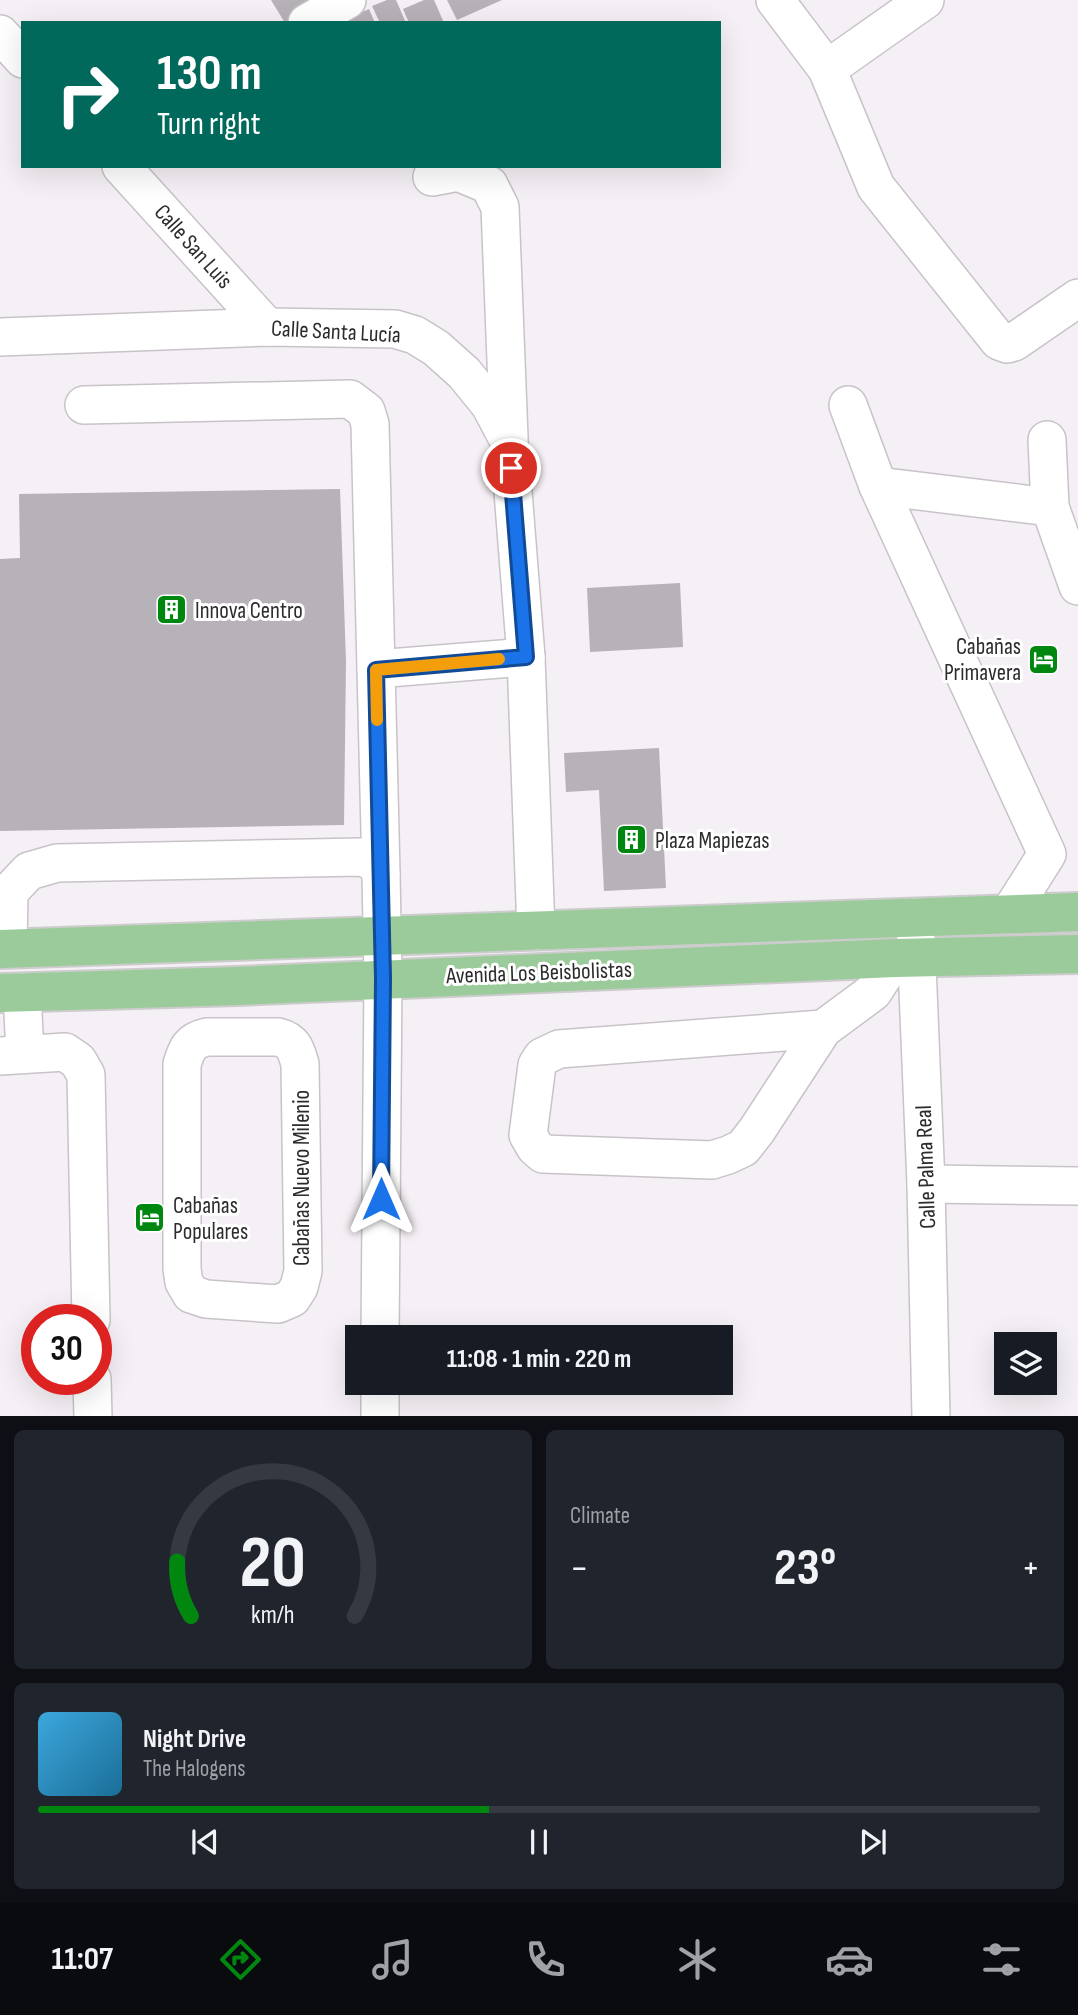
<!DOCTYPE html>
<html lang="en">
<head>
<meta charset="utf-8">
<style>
	body { margin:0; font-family:"Sofia Sans Condensed",sans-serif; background:#20242c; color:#f1f3f6; height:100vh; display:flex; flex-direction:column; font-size:26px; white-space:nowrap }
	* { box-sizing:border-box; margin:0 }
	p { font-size:23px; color:#9ea1a6 }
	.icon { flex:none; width:38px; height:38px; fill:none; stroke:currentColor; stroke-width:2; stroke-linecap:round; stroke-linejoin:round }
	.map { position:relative; height:1416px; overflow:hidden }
	.sheet { display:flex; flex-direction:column; gap:14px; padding:14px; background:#0d0f14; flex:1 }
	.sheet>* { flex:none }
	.top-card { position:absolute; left:21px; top:21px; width:700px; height:147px; border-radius:0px; box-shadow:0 7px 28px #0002; background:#00695c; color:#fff; overflow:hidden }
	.fabs { position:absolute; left:994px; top:1332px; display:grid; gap:14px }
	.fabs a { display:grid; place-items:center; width:63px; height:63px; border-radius:0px; background:#171b24; box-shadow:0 7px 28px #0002; font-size:35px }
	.speed { position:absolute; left:21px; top:1304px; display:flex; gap:14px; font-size:35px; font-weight:700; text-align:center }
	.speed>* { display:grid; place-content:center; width:91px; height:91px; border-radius:50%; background:#171b24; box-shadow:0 7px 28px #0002; line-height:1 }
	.speed .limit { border:10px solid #d22; background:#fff; color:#111 }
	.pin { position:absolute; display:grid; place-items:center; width:60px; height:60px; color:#fff; margin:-30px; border:4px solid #fff; border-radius:50%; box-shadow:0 2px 7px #0007 }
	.me { position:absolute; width:77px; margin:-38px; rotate:0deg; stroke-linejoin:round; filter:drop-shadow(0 0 5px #0008) }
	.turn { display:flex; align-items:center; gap:24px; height:147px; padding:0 21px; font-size:32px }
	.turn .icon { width:91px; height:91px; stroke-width:2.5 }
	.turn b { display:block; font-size:49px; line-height:60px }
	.big { font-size:52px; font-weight:700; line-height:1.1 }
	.sheet .widget { flex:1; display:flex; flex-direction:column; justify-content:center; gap:10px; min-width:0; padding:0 24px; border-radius:10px; background:#20242c }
	.sheet .dial { align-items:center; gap:0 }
	.dial svg { height:182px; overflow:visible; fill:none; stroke:#363941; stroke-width:7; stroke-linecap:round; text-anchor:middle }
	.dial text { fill:#f1f3f6; stroke:none }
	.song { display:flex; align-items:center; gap:21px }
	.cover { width:84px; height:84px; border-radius:10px; background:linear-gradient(135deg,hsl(200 70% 55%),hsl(200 70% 35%)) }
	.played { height:7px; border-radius:4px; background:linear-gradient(90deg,#008710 45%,#363941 45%) }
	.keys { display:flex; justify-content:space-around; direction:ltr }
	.heat { display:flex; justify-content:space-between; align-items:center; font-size:38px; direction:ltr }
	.sheet .tiles { flex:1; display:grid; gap:14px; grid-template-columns:1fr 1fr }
	.widget:last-child { grid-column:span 2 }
	.trip { position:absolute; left:345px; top:1325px; width:388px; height:70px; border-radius:0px; background:#171b24; box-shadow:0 7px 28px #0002; font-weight:700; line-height:70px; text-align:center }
	.dock { display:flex; height:112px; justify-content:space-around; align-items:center; background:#090b0e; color:#9ea1a6 }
	.dock .icon { width:49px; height:49px }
	.dock .active { color:#008710 }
	.dock b { font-size:32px; color:#f1f3f6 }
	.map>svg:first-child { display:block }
	.building { fill:#b7b2b7 }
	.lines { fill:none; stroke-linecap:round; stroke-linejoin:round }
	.minor-casing { stroke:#c8c3c8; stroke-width:40 }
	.major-casing { stroke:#cdcccd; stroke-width:42 }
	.minor { stroke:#fff; stroke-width:37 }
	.major { stroke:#9bcb9a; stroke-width:38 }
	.route-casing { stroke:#114b97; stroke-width:18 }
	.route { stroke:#1a73e8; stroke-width:12 }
	.slow { stroke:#f59e0b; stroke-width:12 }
	.labels { text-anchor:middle; stroke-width:6; stroke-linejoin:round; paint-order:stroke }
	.street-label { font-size:23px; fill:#2d2b2d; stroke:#fff }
	.poi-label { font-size:23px; fill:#2d2b2d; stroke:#fff; text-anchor:start }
</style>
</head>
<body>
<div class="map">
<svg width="1078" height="1417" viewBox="0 0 1078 1417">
	<rect width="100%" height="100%" fill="#f5f0f5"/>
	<g class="building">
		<polygon points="271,0 311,0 301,23 285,23"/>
		<polygon points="387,0 396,0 406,23 380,23 372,6"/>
		<polygon points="424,0 434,0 444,23 409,23 403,9"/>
		<polygon points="447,0 502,0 457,20"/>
		<polygon points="369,9 375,23 345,23 344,20"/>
		<polygon points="340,489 346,661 344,825 0,831 0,559 20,558 19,494"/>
		<polygon points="680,583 683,647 590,652 587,588"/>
		<polygon points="659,748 666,888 604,891 599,790 566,792 564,753"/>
	</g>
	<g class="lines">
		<defs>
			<g id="minor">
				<polyline points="775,0 827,69 876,187 999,341 1007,344 1014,342 1078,298"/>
				<polyline points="307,23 347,0"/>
				<polyline points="0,34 23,59"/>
				<polyline points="827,69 925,0"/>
				<polyline points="121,166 267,327"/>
				<polyline points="432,177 458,172 489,185 500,207 509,437"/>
				<polyline points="0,337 267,327 395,329 415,335 436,348 464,373 490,405 509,441 526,657 536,931"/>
				<polyline points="84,405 350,399 366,411 370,424 381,873"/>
				<polyline points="848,405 878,486"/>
				<polyline points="1047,440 1050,507"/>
				<polyline points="376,669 526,657"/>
				<polyline points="1009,914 1047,854 878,486 1050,507 1078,586"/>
				<polyline points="915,917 926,1184 931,1417"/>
				<polyline points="8,948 9,892 29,871 57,863 361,857 373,861 381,873 383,978 380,1337"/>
				<polyline points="22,992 25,1054"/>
				<polyline points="823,1029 559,1049 542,1057 537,1065 528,1135 535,1147 543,1154 712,1160 728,1155 743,1148 757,1130 823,1029 873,992 895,958"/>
				<path d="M207,1037h71c16,4 18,13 22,27l3,207 -4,16 -7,11 -14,6 -72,-5 -15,-5 -7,-12 -2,-13v-205c5,-16 8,-23 25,-27z"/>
				<polyline points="0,1056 65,1052 78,1061 86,1075 91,1320"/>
				<polyline points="926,1184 1078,1186"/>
				<polyline points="92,1379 93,1417"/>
				<polyline points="380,1417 380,1382"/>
			</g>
			<g id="major">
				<polyline points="0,949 1078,912"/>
				<polyline points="0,993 237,986 895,958 1078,954"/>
			</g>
		</defs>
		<use href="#minor" class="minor-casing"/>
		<use href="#major" class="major-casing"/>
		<use href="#minor" class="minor"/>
		<use href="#major" class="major"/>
	</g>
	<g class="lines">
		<defs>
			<polyline id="route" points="381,1199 383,978 376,670 526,657 511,468"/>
		</defs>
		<use href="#route" class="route-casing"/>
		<use href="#route" class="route"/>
		<polyline class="slow" points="377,720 376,670 499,659"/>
	</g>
	<defs>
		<symbol id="building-square" viewBox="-11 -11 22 22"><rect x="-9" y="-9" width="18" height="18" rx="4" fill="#008710" stroke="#fff"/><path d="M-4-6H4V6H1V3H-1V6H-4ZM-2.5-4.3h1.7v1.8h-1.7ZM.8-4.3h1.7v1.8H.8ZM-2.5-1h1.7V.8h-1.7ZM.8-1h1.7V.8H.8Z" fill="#fff"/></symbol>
		<symbol id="hotel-square" viewBox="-11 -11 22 22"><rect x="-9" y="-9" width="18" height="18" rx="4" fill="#008710" stroke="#fff"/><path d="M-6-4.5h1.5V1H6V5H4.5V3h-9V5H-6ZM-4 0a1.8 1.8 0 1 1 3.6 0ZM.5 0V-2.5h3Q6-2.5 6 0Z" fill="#fff"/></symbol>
	</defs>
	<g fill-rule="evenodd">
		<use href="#building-square" x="154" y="592" width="35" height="35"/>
		<use href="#hotel-square" x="1026" y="642" width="35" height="35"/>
		<use href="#building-square" x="614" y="822" width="35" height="35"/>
		<use href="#hotel-square" x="132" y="1200" width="35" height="35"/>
	</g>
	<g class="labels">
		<g class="street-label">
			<text transform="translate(194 246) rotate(48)" y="8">Calle San Luis</text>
			<text transform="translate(336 331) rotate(3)" y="8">Calle Santa Lucía</text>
			<text transform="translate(539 972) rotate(-2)" y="8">Avenida Los Beisbolistas</text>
			<text transform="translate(925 1167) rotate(-92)" y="8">Calle Palma Real</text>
			<text transform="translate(301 1178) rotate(-90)" y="8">Cabañas Nuevo Milenio</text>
		</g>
		<g class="poi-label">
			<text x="195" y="618">Innova Centro</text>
			<text x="1021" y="654" text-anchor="end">Cabañas<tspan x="1021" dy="26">Primavera</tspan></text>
			<text x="655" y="848">Plaza Mapiezas</text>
			<text x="173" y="1213">Cabañas<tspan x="173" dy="26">Populares</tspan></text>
		</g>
	</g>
</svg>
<div class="fabs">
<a><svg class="icon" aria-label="layers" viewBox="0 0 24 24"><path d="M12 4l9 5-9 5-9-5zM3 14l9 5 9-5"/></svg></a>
</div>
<div class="speed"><div class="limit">30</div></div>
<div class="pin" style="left:511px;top:468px;background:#d93025"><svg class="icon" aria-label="arrive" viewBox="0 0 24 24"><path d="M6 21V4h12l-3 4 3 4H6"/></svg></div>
<svg class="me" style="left:381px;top:1199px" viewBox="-20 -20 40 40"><path d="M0-17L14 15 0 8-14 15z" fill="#1a73e8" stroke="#fff" stroke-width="4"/></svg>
<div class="trip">11:08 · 1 min · 220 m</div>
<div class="top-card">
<div class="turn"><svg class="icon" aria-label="right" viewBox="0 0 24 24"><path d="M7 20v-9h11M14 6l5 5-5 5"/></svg><div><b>130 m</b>Turn right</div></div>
</div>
</div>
<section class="sheet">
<div class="tiles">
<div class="widget dial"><svg viewBox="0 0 100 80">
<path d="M14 69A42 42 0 1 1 86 69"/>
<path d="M14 69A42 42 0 0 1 8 45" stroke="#008710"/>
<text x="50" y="56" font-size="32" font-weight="700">20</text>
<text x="50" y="72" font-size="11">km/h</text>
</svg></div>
<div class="widget"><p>Climate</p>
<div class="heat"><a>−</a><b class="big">23°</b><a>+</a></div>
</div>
<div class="widget">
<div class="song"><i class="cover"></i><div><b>Night Drive</b><p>The Halogens</p></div></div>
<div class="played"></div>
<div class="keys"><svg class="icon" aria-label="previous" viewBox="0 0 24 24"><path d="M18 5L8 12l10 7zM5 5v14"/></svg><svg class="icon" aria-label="pause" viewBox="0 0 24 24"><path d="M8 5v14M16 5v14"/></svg><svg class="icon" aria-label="next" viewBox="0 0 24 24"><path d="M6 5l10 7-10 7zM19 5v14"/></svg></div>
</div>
</div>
</section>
<nav class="dock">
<b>11:07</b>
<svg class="icon active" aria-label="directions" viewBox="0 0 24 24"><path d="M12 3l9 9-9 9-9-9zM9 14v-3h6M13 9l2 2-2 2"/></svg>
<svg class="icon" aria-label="music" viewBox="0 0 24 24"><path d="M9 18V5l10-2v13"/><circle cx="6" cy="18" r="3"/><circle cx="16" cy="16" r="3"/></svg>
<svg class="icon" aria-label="phone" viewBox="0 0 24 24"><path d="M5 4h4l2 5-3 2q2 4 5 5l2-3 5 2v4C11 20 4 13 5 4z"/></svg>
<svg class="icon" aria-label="climate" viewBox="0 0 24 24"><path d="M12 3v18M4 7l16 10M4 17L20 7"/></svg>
<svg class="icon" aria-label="car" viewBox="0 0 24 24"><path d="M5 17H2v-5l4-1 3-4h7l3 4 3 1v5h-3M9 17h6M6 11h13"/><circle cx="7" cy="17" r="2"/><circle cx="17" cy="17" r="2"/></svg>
<svg class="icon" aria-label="filters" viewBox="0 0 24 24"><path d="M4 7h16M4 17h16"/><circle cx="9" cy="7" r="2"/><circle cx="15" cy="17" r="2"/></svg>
</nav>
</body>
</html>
